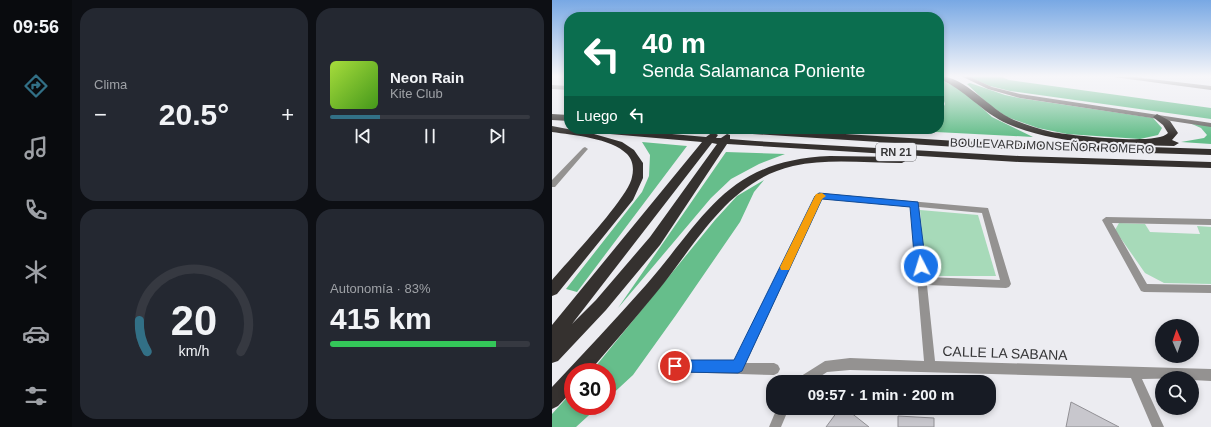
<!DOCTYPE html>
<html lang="es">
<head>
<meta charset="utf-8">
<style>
	body { margin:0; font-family:Helvetica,sans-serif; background:#242831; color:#f1f3f6; height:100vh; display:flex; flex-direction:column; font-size:15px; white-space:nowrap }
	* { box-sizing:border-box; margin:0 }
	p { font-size:13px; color:#9ea1a6 }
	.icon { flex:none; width:22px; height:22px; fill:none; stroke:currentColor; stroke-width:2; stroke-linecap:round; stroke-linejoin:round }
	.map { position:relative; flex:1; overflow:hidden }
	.side { display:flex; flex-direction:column; gap:8px; padding:8px; background:#0d0f14; width:480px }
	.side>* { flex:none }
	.banner { position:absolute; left:12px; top:12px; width:380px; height:122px; border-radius:16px; box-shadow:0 2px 6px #0003; background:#0b6e4f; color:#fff; overflow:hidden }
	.needle { width:26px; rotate:358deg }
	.buttons { position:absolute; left:603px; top:319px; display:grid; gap:8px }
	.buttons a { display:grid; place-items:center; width:44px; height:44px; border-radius:50%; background:#171b24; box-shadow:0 2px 6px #0003; font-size:20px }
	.speed { position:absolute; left:12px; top:363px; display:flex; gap:8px; font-size:20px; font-weight:700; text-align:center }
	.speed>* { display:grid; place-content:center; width:52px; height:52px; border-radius:50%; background:#171b24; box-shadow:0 2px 6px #0003; line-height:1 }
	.speed .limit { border:6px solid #d22; background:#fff; color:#111 }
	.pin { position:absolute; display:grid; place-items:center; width:34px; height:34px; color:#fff; margin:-17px; border:2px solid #fff; border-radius:50%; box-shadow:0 1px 4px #0007 }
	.me { position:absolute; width:44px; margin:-22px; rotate:355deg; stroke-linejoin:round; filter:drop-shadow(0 0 3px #0008) }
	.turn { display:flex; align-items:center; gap:14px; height:84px; padding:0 12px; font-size:18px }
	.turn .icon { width:52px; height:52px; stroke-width:2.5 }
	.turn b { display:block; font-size:28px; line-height:34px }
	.then { display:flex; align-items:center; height:38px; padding:0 12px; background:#0003; gap:8px; font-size:15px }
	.big { font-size:30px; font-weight:700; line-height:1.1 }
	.side .card { flex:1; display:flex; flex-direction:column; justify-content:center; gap:6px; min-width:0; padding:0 14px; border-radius:16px; background:#242831 }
	.side .dial { align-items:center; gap:0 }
	.dial svg { height:104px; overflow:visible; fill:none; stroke:#363941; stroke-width:7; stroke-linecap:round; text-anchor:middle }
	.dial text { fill:#f1f3f6; stroke:none }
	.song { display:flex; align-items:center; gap:12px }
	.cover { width:48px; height:48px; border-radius:6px; background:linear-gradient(135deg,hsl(80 70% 55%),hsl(100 70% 35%)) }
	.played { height:4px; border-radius:2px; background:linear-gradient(90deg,#327086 25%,#363941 25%) }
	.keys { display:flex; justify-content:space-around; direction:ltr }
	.heat { display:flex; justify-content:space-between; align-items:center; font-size:22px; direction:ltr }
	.charge { height:6px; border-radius:3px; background:linear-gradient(90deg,#34c759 83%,#363941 0) }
	.side .tiles { flex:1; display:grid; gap:8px; grid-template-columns:repeat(2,1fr) }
	.trip { position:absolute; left:214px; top:375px; width:230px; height:40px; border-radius:16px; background:#171b24; box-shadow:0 2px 6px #0003; font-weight:700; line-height:40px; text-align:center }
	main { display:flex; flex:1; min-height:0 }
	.tabs { display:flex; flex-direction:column; width:72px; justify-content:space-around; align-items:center; background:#090b0e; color:#9ea1a6 }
	.tabs .icon { width:28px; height:28px }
	.tabs .on { color:#327086 }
	.tabs b { font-size:18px; color:#f1f3f6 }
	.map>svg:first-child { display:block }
	.green { fill:#a7dab9 }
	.forest { fill:#66be8b }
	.building { fill:#c8c7cd; stroke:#919095 }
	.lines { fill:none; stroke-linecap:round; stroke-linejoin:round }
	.street { fill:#949291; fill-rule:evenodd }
	.secondary { fill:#6b6766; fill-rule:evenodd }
	.highway { fill:#35312f; fill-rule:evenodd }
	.route { fill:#1a73e8; stroke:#114b97 }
	.slow { fill:#f59e0b }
	.labels { text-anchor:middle; stroke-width:4; stroke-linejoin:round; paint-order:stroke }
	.shield { fill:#ececf1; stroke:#6d6d70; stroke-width:1 }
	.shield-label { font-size:11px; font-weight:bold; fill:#373739 }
	.street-label { font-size:12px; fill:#373739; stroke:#ececf1 }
	.near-street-label { font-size:14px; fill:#373739; stroke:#ececf1 }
</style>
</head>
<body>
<main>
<nav class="tabs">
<b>09:56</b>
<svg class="icon on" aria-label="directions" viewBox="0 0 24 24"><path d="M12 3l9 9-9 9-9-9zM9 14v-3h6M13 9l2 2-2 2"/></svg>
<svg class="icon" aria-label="music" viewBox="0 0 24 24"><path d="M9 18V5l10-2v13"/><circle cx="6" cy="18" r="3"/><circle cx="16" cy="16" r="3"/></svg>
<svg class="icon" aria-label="phone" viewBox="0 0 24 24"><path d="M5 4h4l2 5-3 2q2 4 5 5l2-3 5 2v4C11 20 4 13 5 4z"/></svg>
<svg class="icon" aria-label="climate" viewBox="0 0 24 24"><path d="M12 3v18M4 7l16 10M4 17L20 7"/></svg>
<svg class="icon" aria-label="car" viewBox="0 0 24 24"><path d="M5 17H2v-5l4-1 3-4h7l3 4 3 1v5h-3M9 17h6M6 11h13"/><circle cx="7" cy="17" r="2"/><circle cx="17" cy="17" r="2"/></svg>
<svg class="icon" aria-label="filters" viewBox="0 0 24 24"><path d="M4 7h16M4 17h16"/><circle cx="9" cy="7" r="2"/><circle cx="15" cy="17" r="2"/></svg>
</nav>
<section class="side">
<div class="tiles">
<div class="card"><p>Clima</p>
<div class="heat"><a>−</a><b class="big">20.5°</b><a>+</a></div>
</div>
<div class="card">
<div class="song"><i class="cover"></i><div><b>Neon Rain</b><p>Kite Club</p></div></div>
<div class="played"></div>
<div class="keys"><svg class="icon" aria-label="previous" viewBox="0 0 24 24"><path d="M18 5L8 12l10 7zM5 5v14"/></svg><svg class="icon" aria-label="pause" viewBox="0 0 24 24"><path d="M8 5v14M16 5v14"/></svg><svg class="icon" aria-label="next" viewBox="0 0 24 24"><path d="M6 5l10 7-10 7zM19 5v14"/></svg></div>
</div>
<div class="card dial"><svg viewBox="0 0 100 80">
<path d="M14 69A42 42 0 1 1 86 69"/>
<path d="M14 69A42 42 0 0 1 8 45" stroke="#327086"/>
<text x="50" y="56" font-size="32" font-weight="700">20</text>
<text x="50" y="72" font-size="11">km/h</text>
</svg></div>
<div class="card"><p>Autonomía · 83%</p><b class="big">415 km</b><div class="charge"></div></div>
</div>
</section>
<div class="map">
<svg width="659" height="427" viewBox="0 0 659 427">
	<rect width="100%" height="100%" fill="#ececf1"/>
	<g class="green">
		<polygon points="368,210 426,215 444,276 374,276"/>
		<polygon points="567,223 593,224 598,232 648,234 645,226 659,227 659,284 612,283 593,273 563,230"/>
	</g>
	<g class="forest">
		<polygon points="415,76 447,76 457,80 659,108 659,119 458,91 438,86"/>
		<polygon points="387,79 410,90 440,117 481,137 365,131 368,129 387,129 387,116 393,104 390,95 387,92"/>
		<polygon points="418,83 453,95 467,98 601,118 610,128 606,135 588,139 515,134 486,128 455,117 436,104 415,84"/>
		<polygon points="640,124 659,125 659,144 629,142 652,138 655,135 649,128"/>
		<polygon points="90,142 135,146 25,292 14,289 90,192 97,176 98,155"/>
		<polygon points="174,152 233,154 207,164 179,179 159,198 66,308"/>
		<polygon points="212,180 202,192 188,222 124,315 81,375 55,399 55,372 39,372 163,220 185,196"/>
		<polygon points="21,391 21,406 47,406 24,427 0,427 0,414"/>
	</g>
	<g class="building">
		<polygon points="519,402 567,427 514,427"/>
		<polygon points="288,408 293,408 317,427 274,427"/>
		<polygon points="346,416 382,418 382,427 346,427"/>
	</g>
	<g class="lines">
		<g class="street">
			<polygon points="554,76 573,76 659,86 659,90"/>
			<polygon points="0,85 17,86 17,90 0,89"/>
			<polygon points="33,147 36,149 35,150 3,187 0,187 0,180 31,148"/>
			<path d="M267,193l169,15 23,76 -2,3 -3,1 -79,-3 8,76 276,8v12l-19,-1v-2l-50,1 22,48h-12l-21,-49 -281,-8 -23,2 -15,10h-16l2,-4 27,-17 25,-3 74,3 -13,-154 -89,-8 -76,164h28l4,2 2,4 -2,4 -4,2 -99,-3 -4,-2 -2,-4 2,-4 4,-2 59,2 81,-166zM367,207l63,6 18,67 -74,-3z"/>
			<polygon points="554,217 659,219 659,225 560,223 595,284 659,285 659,293 592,292 589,291 550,220"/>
			<polygon points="225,408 237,408 229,427 217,427"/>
		</g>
		<polygon class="secondary" points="409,76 416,76 440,87 468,94 659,123 659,127 468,98 436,89"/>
		<g class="highway">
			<path d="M387,76c26,0 51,34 75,44 12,5 25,9 38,12 19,3 105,14 116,1l-5,-8 -10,-8 4,-3 13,7 8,12 -6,7 7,3 -5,3c-55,-2 -114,0 -166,-22 -26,-11 -43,-35 -69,-45z"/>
			<polygon points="0,114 17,115 17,121 0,120"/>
			<path d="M0,126l26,5 -1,-2h38l91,8 7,-5 5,3 -2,3h5l6,-4 3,1v4l25,2 264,15 192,6v6l-192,-6 -292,-18 -67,101 -54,65 -48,51 -6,2v-38l150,-183 -115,-10 35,10 12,8 9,13v15l-10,22 -76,94 -5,2v-16c16,-19 77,-83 80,-103 2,-8 1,-17 -5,-23 -16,-16 -54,-19 -75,-22zM160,143l5,1 -67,93 -54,63 -24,24z"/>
			<polygon points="164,129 213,129 405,141 659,149 659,155 405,147 169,132"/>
			<polygon points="319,129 351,129 346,132 316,134 316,130"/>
			<path d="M278,156l72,1 5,3 -5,3c-36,0 -74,-5 -109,3 -66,15 -98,80 -137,127 -22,27 -45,53 -67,79h-16v18l-15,16 -6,3v-22c31,-33 63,-67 94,-102 60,-69 81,-125 184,-129z"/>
		</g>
	</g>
	<linearGradient id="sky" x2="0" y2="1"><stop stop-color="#78a8e4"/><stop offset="0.56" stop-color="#f6f6f9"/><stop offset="1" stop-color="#f6f6f9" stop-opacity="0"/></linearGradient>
	<rect width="659" height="136" fill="url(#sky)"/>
	<polygon class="route" points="267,193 366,202 374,266 372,269 369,270 363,266 358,207 270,199 190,371 186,373 123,372 119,371 117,366 119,361 123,360 182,360 263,196"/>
	<polygon class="slow" points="270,193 274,196 270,199 237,270 229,270 228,267 263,196 264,194"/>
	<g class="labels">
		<rect class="shield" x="324" y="143" width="40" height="18" rx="3"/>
		<g class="shield-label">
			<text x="344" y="156">RN 21</text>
		</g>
		<g class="street-label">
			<text transform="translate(500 146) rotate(2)" y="4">BOULEVARD MONSEÑOR ROMERO</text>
		</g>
		<g class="near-street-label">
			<text transform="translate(453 353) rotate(2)" y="5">CALLE LA SABANA</text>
		</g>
	</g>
</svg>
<div class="buttons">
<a><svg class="needle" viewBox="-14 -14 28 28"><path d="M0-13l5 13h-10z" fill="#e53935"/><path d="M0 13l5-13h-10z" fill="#9ea1a6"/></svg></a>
<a><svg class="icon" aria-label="search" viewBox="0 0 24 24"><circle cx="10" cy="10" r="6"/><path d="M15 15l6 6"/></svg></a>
</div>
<div class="speed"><div class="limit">30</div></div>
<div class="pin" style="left:123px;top:366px;background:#d93025"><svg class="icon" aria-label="arrive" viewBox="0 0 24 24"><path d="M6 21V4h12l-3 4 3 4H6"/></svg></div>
<svg class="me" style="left:369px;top:266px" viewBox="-20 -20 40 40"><circle r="17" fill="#1a73e8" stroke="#fff" stroke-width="3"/><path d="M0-11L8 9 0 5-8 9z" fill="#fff"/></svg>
<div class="trip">09:57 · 1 min · 200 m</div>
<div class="banner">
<div class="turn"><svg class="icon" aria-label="left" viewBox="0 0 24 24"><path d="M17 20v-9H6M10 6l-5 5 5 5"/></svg><div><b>40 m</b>Senda Salamanca Poniente</div></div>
<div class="then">Luego<svg class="icon" aria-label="left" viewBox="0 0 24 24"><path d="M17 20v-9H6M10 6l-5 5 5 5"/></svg></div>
</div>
</div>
</main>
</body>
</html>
